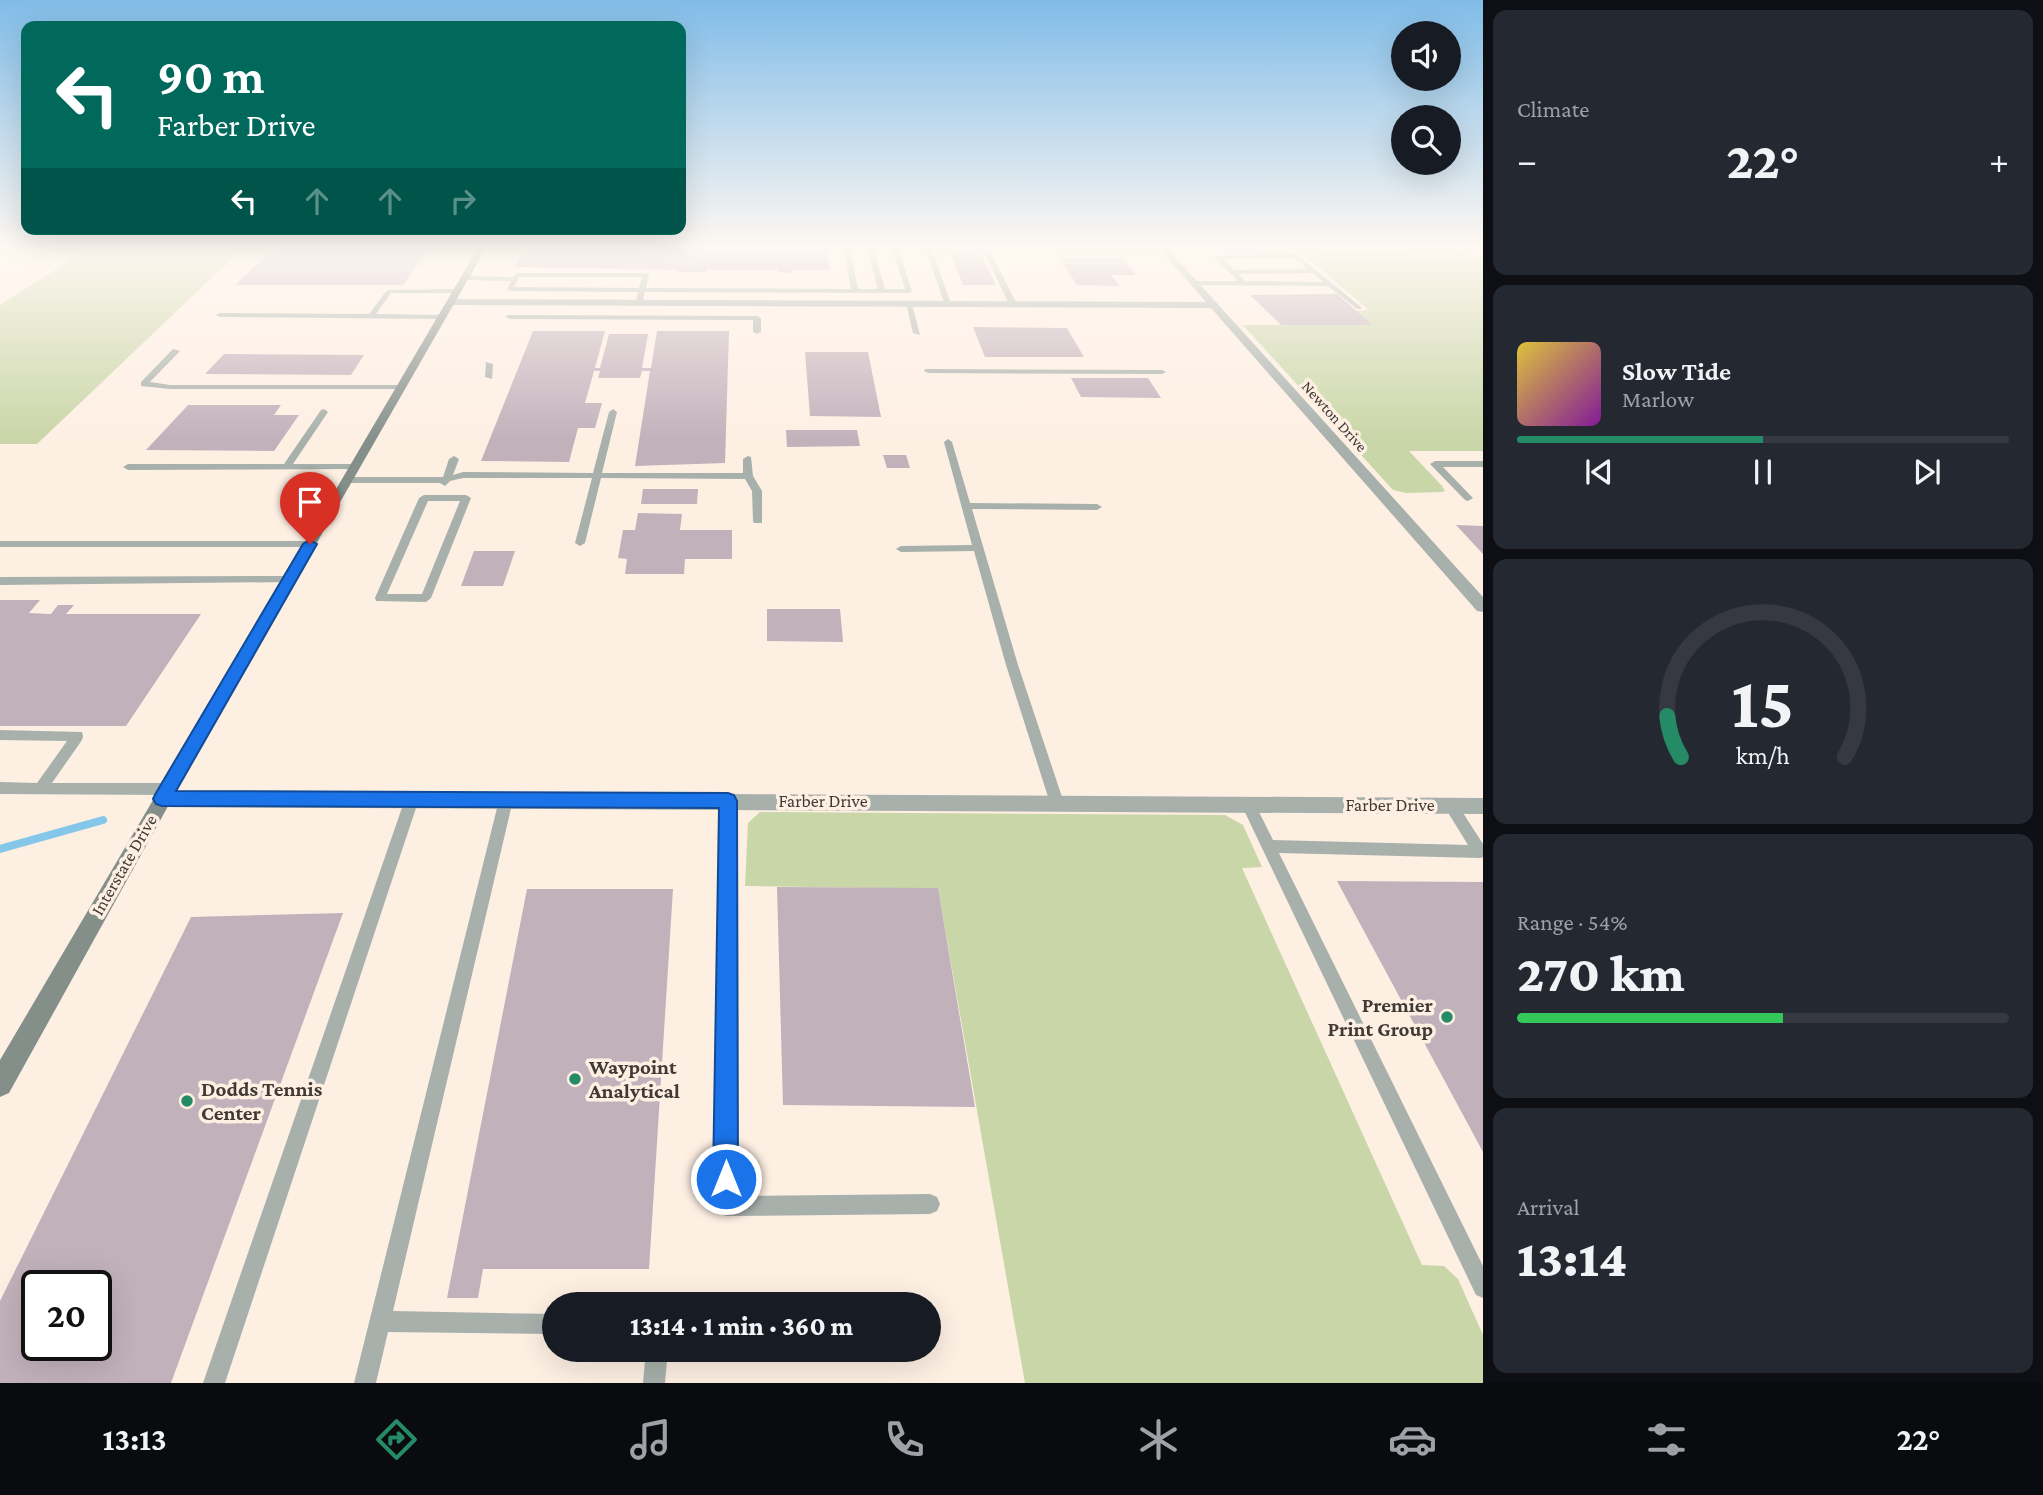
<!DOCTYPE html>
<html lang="en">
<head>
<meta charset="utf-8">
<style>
	body { margin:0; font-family:"Crimson Pro",serif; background:#242831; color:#f1f3f6; height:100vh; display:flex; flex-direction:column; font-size:26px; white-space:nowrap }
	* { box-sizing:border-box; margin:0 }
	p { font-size:23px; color:#9ea1a6 }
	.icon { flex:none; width:38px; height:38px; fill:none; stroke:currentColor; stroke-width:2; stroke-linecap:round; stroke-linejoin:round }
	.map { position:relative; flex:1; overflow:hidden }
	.drawer { display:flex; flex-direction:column; gap:10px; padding:10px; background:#0d0f14; width:560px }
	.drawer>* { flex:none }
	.guide { position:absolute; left:21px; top:21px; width:665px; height:214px; border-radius:14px; box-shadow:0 7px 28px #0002; background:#00695c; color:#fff; overflow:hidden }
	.fabs { position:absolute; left:1391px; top:21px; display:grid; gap:14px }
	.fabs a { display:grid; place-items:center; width:70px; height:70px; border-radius:50%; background:#171b24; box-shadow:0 7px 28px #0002; font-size:35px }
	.speed { position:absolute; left:21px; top:1270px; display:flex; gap:14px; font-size:35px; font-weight:700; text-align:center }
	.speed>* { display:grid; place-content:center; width:91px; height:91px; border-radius:50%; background:#171b24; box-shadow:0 7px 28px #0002; line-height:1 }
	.speed .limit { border:4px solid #111; border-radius:10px; background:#fff; color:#111 }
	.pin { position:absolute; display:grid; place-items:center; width:60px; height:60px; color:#fff; margin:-72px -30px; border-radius:50% 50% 50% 0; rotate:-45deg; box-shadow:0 0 7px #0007 }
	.pin .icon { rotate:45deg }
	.me { position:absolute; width:77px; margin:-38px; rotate:0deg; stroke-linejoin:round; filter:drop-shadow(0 0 5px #0008) }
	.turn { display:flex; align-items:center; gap:24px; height:147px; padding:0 21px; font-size:32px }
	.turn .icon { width:91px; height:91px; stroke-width:2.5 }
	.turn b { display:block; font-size:49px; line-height:60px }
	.lanes { display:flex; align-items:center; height:66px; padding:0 21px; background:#0003; justify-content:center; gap:35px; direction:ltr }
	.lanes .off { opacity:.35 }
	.big { font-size:52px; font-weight:800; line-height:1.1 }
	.drawer .card { flex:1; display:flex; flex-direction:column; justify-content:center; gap:10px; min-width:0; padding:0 24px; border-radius:14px; background:#242831 }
	.drawer .dial { align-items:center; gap:0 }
	.dial svg { height:182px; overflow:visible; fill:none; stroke:#363941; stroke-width:7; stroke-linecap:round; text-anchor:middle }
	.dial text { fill:#f1f3f6; stroke:none }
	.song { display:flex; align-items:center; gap:21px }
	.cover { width:84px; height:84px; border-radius:10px; background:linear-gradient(135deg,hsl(50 70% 55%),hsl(290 70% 35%)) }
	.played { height:7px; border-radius:4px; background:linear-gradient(90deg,#258b67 50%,#363941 50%) }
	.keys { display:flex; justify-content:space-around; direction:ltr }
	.heat { display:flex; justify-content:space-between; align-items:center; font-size:38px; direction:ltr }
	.charge { height:10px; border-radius:5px; background:linear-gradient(90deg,#34c759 54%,#363941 0) }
	.trip { position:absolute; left:542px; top:1292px; width:399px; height:70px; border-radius:35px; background:#171b24; box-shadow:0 7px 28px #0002; font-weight:800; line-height:70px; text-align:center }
	.dock { display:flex; height:112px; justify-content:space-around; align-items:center; background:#090b0e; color:#9ea1a6 }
	.dock .icon { width:49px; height:49px }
	.dock .active { color:#258b67 }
	.dock b { font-size:32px; color:#f1f3f6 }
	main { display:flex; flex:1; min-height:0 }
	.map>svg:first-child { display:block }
	.green { fill:#c9d6a7 }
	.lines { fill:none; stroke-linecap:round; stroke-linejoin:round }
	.stream { stroke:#85c7e8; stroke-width:8 }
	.building { fill:#c1b1bb; fill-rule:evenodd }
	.lane { fill:#a8b0ac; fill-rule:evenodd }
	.street { fill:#a8b0ac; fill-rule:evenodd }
	.secondary { fill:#848f8a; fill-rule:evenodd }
	.route { fill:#1a73e8; stroke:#114b97; stroke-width:2 }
	.poi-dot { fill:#258b67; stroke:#feefe3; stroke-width:2.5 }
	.labels { text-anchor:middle; stroke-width:7; stroke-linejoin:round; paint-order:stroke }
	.far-street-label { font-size:16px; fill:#403a35; stroke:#feefe3 }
	.street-label { font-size:18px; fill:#403a35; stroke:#feefe3 }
	.near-poi-label { font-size:21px; font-weight:bold; fill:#403a35; stroke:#feefe3; text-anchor:start }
</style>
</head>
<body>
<main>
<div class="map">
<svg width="1483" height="1383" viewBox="0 0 1483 1383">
	<rect width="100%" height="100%" fill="#feefe3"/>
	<g class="green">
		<polygon points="90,248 243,248 37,444 0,444 0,305"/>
		<polygon points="1411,248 1441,248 1483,257 1483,451 1409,451 1442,486 1445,491 1441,492 1406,493 1393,490 1243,325 1372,325 1357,311 1369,310 1299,251 1415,252"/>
		<polygon points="760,812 1225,815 1243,825 1262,867 1242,868 1422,1265 1444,1266 1458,1279 1483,1335 1483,1383 1025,1383 938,889 745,886 748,823"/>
	</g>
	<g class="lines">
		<polyline class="stream" points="0,849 103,820"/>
	</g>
	<g class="building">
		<polygon points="274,248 429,248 403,285 235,285"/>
		<polygon points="524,248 827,248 830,270 792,270 792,273 778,272 778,270 706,270 706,272 678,272 678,270 515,267"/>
		<polygon points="949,251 979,251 996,285 963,285"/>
		<polygon points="1059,258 1123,258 1136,275 1111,275 1120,286 1077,285"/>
		<polygon points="1337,294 1373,325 1281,325 1250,295"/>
		<polygon points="973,327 1067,328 1084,357 985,357"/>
		<polygon points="533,331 605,331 595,368 600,368 609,334 648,334 642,368 651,368 657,331 729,331 725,463 635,466 650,371 642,371 640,378 598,378 600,371 594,371 585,403 602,403 595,428 578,428 569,462 481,461"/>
		<polygon points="805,352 868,352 881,417 810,416"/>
		<polygon points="224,354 364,355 351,375 205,374"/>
		<polygon points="1071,378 1148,378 1161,398 1081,397"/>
		<polygon points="188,405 281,405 274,415 299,415 274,451 146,450"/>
		<polygon points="786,430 857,430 860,446 787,447"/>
		<polygon points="883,455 906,455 910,468 887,468"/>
		<polygon points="643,489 698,489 697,504 641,504"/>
		<polygon points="638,513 682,514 680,530 732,530 732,559 685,559 684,574 625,574 627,559 618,558 623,530 635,530"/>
		<polygon points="1456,525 1483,526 1483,554"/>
		<polygon points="474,551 515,551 503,586 461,586"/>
		<polygon points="0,600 40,600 29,613 51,614 58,605 74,605 66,614 201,614 126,726 0,726"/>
		<polygon points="767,609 840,609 843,642 767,641"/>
		<polygon points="1337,881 1483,882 1483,1152"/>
		<polygon points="777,887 938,888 975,1107 783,1105"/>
		<polygon points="527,889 673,889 649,1269 483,1269 478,1298 447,1298"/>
		<path d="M343,913l-172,470h-171v-82l191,-384zM37,1286h59v60h-59z"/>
	</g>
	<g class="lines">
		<g class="lane">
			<path d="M844,248h6l8,41h20l-11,-41h6l12,41h20l-13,-41h6l14,43 -3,2 -264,-1 -3,11 -3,2 -3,-2 2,-11 -128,-1 -3,-2 4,-8 -46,-1 -3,-2 3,-2 48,1 4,-4h129l3,2 -3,13 205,1zM519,277h123l-3,11 -125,-1z"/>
			<polygon points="925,248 988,248 1017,304 1013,306 1009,304 983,250 932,250 951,304 945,305"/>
			<polygon points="1059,248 1166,248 1163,250 1061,251"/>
			<path d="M1296,254l65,53v2h-4l-29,-23 -133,-1 -3,-2 3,-2h43l-23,-23v-2zM1294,258l14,11 -74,1 -11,-11zM1313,273l10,9 -77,-1 -8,-7z"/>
			<polygon points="387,290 458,289 461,291 458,293 391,293 376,314 446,315 447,317 443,319 220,317 216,315 220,313 369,314"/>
			<polygon points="906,303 912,304 920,335 913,333"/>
			<polygon points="507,315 757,316 761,318 761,332 757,334 753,332 753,320 510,319 506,317"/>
			<polygon points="173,349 180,351 150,382 170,385 402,385 406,387 402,389 170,389 141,386 141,382"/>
			<polygon points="486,362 493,364 492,379 485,377"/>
			<polygon points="925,369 1162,370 1166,372 1162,374 928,373 924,371"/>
			<polygon points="324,409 328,412 293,464 355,464 358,465 358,469 128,470 123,467 128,464 284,464 321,410"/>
			<polygon points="613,409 617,412 602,473 743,473 743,459 748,456 751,457 753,476 762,491 762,523 754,523 753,521 752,491 745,479 601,478 585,543 580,546 575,543 592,478 463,478 450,481 445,486 440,483 347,483 342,480 347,477 443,477 449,459 454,456 459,459 453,475 463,472 593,473 609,412"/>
			<polygon points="948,439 952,442 970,503 1097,504 1102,507 1097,510 972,509 1018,665 1064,803 1062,807 1057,809 1052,807 1050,803 1006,665 974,551 901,552 896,549 901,546 972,545 944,442"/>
			<polygon points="1483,461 1483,467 1443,467 1471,496 1473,498 1468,501 1465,500 1430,464 1435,461"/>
			<path d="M424,495h42l5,3 -40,100 -5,4 -50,-1 -1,-3 44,-100zM428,501h32l-38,93h-35z"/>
			<polygon points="0,541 310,541 315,544 310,547 0,547"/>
			<polygon points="288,576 292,578 293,580 292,582 0,585 0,577"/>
			<polygon points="0,730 82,732 83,736 82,740 52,783 168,783 173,785 175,789 173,793 168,795 0,794 0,782 37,783 67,741 0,740"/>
			<polygon points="412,793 417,795 419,799 225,1383 203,1383 405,799 407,795"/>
			<polygon points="506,794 511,796 513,800 393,1311 555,1314 555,1334 388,1332 376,1383 354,1383 499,800 501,796"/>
			<polygon points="728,795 733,797 735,801 736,1196 930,1194 937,1197 940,1204 937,1211 930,1214 726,1216 719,1213 716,1206 721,801 723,797"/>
			<polygon points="1248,798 1253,800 1273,840 1468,845 1444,806 1446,802 1451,800 1456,802 1483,844 1483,857 1480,858 1279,853 1483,1266 1483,1298 1476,1295 1261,846 1241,804 1243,800"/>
			<polygon points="646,1349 668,1349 665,1383 643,1383"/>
		</g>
		<g class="street">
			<polygon points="1159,248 1167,248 1483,597 1483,612 1477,611 1211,308 451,305 446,302 451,299 1206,302"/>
			<polygon points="162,791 1483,798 1483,814 162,807 155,805 152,799 155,793"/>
		</g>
		<polygon class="secondary" points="478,248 486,248 238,680 9,1093 0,1097 0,1060"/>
	</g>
	<linearGradient id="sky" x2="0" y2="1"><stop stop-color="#80bce8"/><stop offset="0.56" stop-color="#fff8f2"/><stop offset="1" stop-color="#fff8f2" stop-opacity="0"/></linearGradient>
	<rect width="1483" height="441" fill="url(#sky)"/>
	<polygon class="route" points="310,540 317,544 176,791 728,793 734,795 737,801 738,1179 734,1188 726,1192 717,1188 713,1179 719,808 162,806 156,804 153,799 156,793 303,544"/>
	<g class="poi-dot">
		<circle cx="1447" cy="1017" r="7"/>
		<circle cx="575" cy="1079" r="7"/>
		<circle cx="187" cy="1101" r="7"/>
	</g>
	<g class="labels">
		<g class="far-street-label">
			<text transform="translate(1335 416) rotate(48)" y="6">Newton Drive</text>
		</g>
		<g class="street-label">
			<text x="823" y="807">Farber Drive</text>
			<text x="1390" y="811">Farber Drive</text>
			<text transform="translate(124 865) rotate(-60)" y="6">Interstate Drive</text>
		</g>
		<g class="near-poi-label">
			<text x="1433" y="1012" text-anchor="end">Premier<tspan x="1433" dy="24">Print Group</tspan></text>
			<text x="589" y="1074">Waypoint<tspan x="589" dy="24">Analytical</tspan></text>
			<text x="201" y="1096">Dodds Tennis<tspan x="201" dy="24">Center</tspan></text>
		</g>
	</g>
</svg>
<div class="fabs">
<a><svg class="icon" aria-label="sound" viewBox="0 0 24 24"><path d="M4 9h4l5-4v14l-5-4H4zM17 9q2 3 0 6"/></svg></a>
<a><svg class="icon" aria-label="search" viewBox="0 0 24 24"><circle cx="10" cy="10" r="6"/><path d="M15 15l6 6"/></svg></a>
</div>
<div class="speed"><div class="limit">20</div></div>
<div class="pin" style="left:310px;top:544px;background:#d93025"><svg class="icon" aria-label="arrive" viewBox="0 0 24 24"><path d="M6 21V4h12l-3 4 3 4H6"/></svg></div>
<svg class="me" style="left:726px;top:1179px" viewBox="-20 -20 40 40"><circle r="17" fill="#1a73e8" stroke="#fff" stroke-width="3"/><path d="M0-11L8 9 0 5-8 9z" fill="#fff"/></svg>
<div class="trip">13:14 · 1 min · 360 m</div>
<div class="guide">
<div class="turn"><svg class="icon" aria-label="left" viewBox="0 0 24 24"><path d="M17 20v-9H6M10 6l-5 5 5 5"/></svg><div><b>90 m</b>Farber Drive</div></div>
<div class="lanes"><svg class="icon" aria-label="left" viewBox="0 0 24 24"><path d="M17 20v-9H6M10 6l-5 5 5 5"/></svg><svg class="icon off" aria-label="ahead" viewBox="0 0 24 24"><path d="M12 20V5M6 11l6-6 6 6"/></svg><svg class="icon off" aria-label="ahead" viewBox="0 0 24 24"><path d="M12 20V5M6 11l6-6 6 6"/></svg><svg class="icon off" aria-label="right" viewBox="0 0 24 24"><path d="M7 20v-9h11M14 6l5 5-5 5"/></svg></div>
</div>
</div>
<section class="drawer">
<div class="card"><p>Climate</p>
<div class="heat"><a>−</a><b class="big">22°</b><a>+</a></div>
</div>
<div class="card">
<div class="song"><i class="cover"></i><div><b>Slow Tide</b><p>Marlow</p></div></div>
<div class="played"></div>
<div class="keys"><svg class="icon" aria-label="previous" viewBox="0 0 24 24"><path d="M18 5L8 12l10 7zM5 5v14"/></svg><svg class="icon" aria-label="pause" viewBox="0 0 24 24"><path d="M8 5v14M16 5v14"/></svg><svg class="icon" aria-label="next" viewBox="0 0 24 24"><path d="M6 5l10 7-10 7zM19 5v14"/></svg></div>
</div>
<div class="card dial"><svg viewBox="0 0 100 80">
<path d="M14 69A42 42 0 1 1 86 69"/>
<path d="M14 69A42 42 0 0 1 8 51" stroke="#258b67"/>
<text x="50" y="56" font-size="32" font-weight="700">15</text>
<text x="50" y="72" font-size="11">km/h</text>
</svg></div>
<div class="card"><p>Range · 54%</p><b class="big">270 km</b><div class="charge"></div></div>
<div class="card"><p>Arrival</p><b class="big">13:14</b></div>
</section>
</main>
<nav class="dock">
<b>13:13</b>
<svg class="icon active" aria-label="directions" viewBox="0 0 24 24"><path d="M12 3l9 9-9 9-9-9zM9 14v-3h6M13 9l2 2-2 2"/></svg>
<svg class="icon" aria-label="music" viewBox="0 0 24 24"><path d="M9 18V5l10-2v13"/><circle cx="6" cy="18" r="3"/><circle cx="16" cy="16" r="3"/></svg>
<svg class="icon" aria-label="phone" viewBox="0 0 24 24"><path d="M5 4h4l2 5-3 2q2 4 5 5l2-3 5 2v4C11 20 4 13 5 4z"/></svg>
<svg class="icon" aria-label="climate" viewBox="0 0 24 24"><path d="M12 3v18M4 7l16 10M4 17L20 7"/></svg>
<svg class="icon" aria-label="car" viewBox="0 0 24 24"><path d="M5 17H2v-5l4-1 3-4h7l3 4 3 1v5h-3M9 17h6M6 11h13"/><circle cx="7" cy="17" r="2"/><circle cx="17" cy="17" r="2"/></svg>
<svg class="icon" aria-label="filters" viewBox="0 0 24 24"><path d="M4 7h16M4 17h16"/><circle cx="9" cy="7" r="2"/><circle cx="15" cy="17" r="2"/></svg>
<b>22°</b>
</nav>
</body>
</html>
